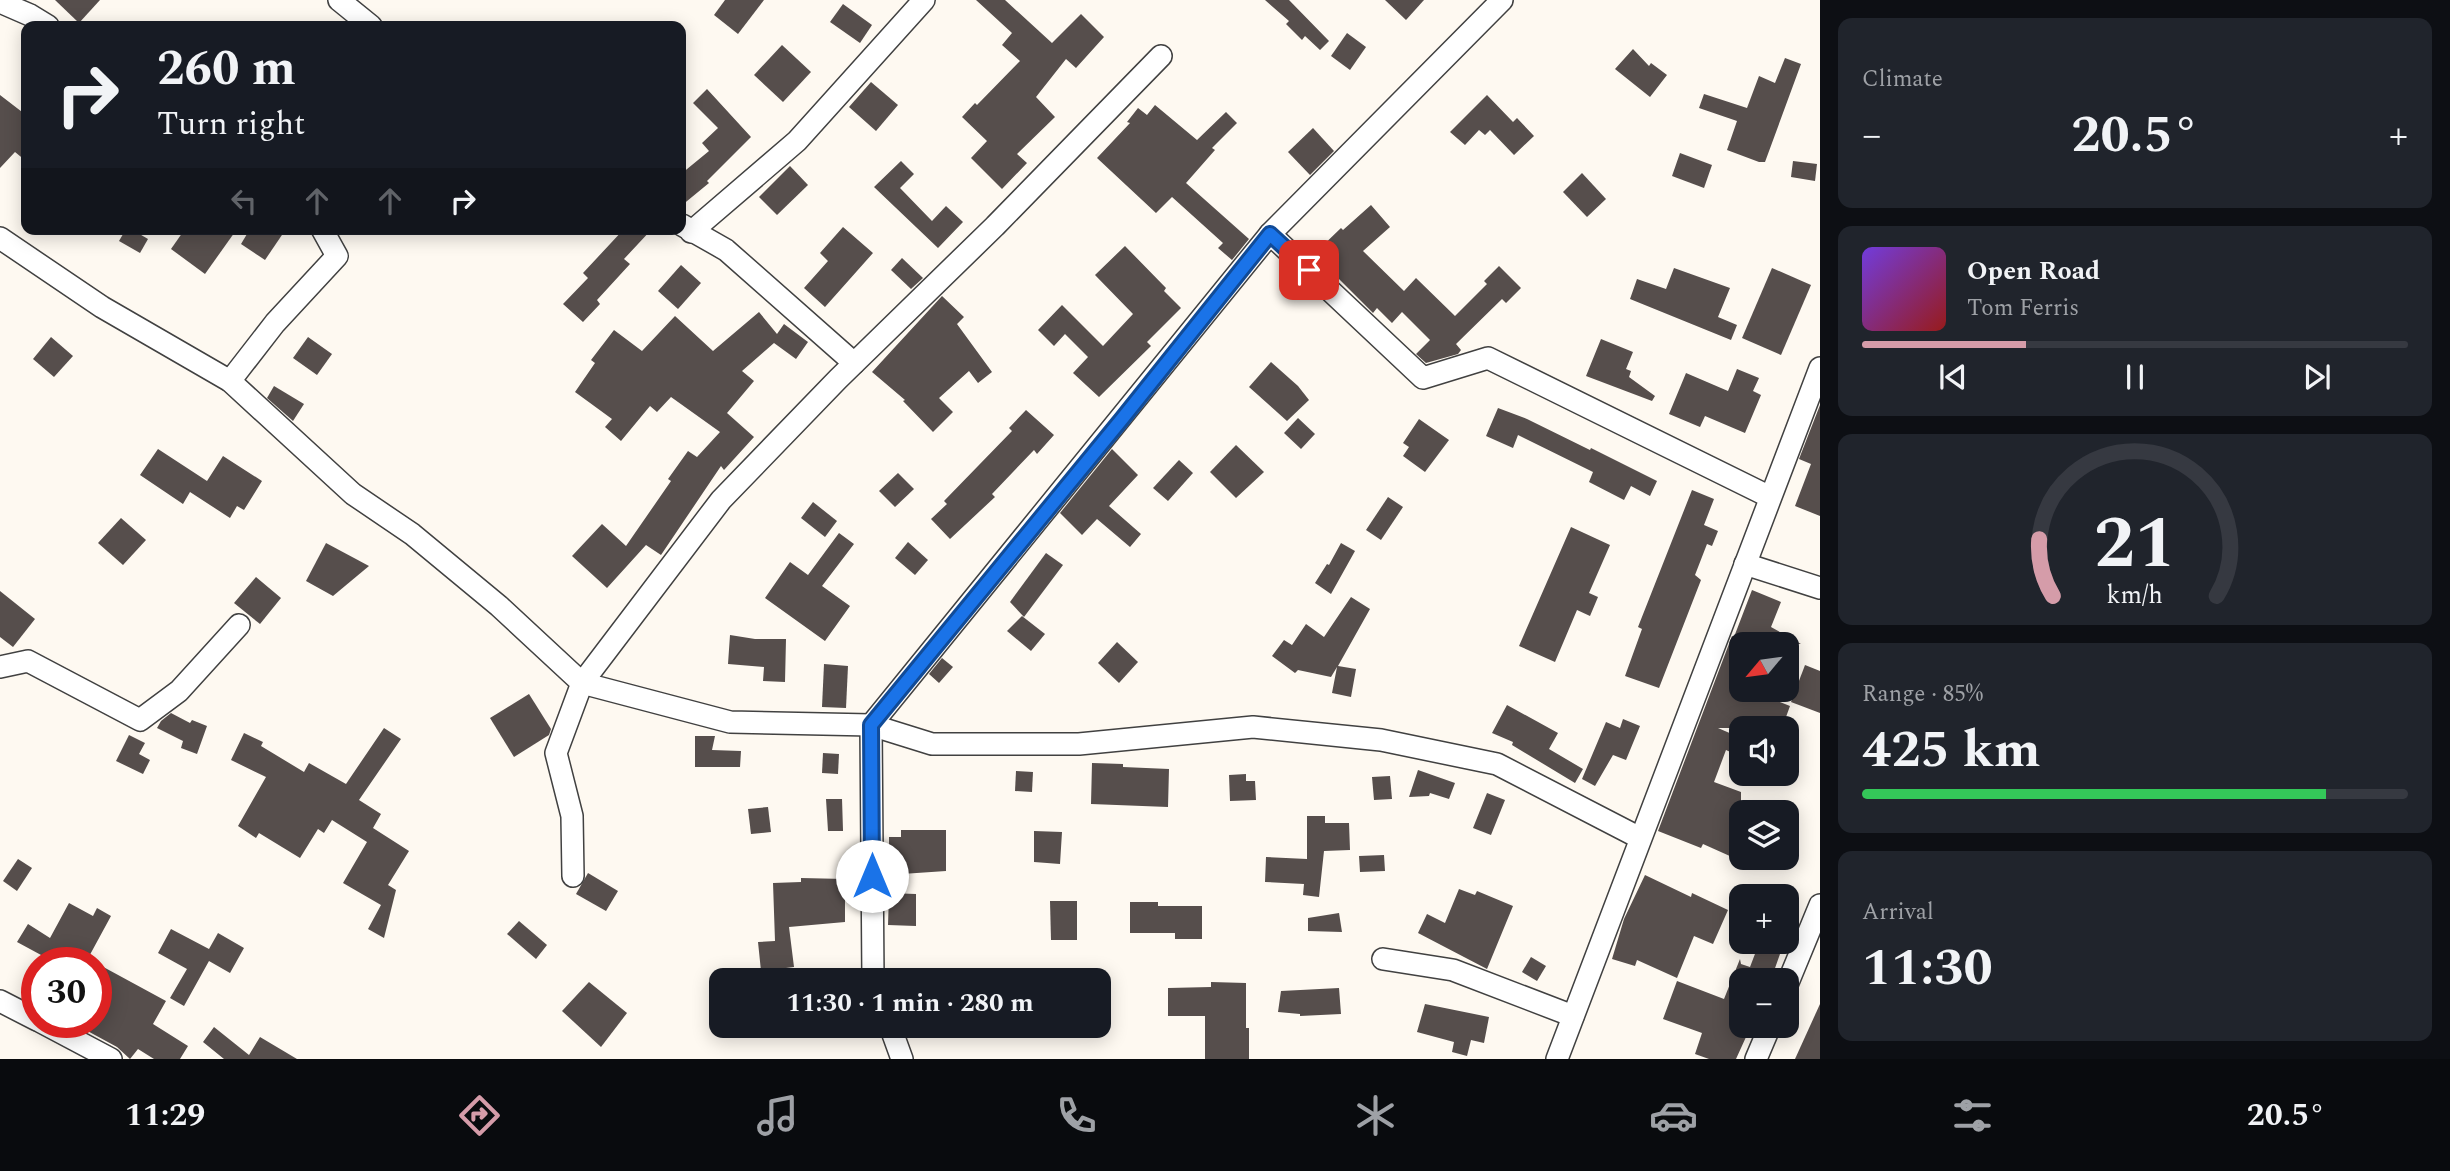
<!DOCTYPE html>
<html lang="en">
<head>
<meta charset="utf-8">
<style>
	body { margin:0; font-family:Spectral,serif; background:#20242c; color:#f1f3f6; height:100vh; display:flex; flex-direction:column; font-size:26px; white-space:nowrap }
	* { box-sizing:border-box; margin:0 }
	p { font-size:23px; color:#9ea1a6 }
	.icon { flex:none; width:38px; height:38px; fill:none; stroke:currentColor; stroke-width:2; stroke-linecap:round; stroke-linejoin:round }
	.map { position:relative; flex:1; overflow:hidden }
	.side { display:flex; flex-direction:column; gap:18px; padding:18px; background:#0d0f14; width:630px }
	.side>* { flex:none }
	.banner { position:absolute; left:21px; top:21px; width:665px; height:214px; border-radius:14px; box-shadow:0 4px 18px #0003; background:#171b24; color:#f1f3f6; overflow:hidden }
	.needle { width:46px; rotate:241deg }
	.controls { position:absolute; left:1729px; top:632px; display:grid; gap:14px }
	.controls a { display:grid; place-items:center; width:70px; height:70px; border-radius:14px; background:#171b24; box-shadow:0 4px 18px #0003; font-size:35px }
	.speed { position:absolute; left:21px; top:947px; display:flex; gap:14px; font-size:35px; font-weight:700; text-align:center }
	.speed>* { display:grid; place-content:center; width:91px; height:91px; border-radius:50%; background:#171b24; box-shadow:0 4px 18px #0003; line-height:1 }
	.speed .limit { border:10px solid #d22; background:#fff; color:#111 }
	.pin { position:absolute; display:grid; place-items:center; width:60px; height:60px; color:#fff; margin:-30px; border-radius:14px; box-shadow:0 4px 10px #0006 }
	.me { position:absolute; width:77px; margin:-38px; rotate:0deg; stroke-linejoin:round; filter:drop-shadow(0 0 5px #0008) }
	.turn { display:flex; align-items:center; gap:24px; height:147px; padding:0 21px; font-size:32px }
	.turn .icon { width:91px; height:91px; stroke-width:2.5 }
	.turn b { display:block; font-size:49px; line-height:60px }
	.lanes { display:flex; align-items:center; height:66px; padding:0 21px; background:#0003; justify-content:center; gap:35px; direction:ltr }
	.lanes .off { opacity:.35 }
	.big { font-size:52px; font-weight:700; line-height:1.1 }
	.side .tile { flex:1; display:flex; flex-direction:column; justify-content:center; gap:10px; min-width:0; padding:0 24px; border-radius:14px; background:#20242c }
	.side .dial { align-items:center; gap:0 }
	.dial svg { height:182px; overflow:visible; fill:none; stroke:#363941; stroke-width:7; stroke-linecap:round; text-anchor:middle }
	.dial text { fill:#f1f3f6; stroke:none }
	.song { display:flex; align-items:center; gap:21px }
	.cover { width:84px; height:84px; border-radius:10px; background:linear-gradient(135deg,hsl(260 70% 55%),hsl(0 70% 35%)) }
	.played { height:7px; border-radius:4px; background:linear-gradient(90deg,#d59ca9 30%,#363941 30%) }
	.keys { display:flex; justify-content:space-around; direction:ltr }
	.heat { display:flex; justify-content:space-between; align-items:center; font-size:38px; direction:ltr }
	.charge { height:10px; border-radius:5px; background:linear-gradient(90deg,#34c759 85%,#363941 0) }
	.trip { position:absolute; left:709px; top:968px; width:402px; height:70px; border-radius:14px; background:#171b24; box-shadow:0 4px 18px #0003; font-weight:700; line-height:70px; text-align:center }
	.tabs { display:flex; height:112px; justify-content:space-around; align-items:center; background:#090b0e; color:#9ea1a6 }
	.tabs .icon { width:49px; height:49px }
	.tabs .active { color:#d59ca9 }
	.tabs b { font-size:32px; color:#f1f3f6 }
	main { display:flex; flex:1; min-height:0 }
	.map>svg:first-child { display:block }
	.building { fill:#564e4c }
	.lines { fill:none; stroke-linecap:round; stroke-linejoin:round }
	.street-casing { stroke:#414141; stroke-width:24 }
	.street { stroke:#fff; stroke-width:21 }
	.route-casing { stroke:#114b97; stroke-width:18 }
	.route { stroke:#1a73e8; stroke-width:12 }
</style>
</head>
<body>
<main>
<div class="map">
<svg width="1820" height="1059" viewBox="0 0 1820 1059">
	<rect width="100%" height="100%" fill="#fef9f1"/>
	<g class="building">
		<polygon points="55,0 100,0 79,23"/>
		<polygon points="725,0 764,0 738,34 714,15"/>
		<polygon points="976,0 1005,0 1052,43 1081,14 1104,37 1076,68 1066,59 1036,97 1055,117 1017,154 1027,163 1002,189 971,158 987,141 962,117 975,103 977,105 1020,61 1002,45 1012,33"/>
		<polygon points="1265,0 1289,0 1329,41 1320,50 1305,36 1302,40 1286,24 1289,21"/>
		<polygon points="1385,0 1424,0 1406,20"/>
		<polygon points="843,4 872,25 860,43 830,22"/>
		<polygon points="1347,33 1366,47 1350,70 1331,56"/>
		<polygon points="782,45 811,72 783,102 754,75"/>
		<polygon points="1633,49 1649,66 1651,63 1667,75 1650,97 1615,69"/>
		<polygon points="1785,58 1801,64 1765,162 1759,162 1727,150 1737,121 1699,108 1704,94 1747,108 1759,76 1775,83"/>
		<polygon points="871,82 898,105 876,131 849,107"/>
		<polygon points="707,89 751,137 707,181 709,183 681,206 681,174 709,151 702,143 718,128 693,103"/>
		<polygon points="0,95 26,115 26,161 15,152 0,168"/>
		<polygon points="1487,95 1513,122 1517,118 1534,136 1514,155 1490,130 1485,135 1479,130 1465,145 1450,132"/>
		<polygon points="1155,105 1197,140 1226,112 1237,123 1212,148 1215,150 1186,183 1249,239 1232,260 1218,248 1223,243 1172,197 1156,213 1097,158 1130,123 1127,122 1138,108 1147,115"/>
		<polygon points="1313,128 1334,151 1310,175 1288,152"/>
		<polygon points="1680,153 1712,165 1704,188 1672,176"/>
		<polygon points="901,161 914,174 900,188 932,221 946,206 963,222 938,248 874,187"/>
		<polygon points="1793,161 1817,164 1815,181 1791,177"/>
		<polygon points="790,166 808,185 777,215 759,197"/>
		<polygon points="1582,173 1606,199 1587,217 1563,192"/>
		<polygon points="1371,205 1390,227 1363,251 1404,291 1416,278 1455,316 1487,284 1484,281 1499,266 1521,288 1506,303 1502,299 1456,344 1461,350 1458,354 1426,363 1416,354 1430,340 1402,312 1392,323 1377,308 1373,313 1314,254 1341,228 1343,230"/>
		<polygon points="843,227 873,253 825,307 804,288 828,261 820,253"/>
		<polygon points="126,229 131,229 148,239 140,253 119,241"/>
		<polygon points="185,229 237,229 205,274 171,249"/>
		<polygon points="250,229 286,229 265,260 241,244"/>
		<polygon points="624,229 652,229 624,259 630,264 597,300 600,304 583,322 563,304 588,278 583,273"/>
		<polygon points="1125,246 1166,288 1164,291 1181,308 1147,342 1151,346 1099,397 1073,373 1088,357 1065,334 1054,346 1038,330 1062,305 1103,346 1133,314 1095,275"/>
		<polygon points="902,258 923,278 911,289 891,270"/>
		<polygon points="681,265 701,283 678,309 658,291"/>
		<polygon points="1674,268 1730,288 1718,317 1737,325 1731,340 1630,299 1637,279 1666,289"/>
		<polygon points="1772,268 1811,285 1781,355 1742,338"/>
		<polygon points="942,296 964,317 957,324 992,372 978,383 969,371 939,398 953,412 933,432 903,401 905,400 872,372"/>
		<polygon points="759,312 777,334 784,324 808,342 796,359 774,343 742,371 754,381 727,413 754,437 724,470 721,466 661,555 646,545 607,588 572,556 602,524 626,546 671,481 668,479 688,451 697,457 720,432 671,397 657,412 650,406 621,441 605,427 612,419 575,392 595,363 591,360 614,330 642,351 675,316 713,351"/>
		<polygon points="51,337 73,356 54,377 33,359"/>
		<polygon points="308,337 332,354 317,375 293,358"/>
		<polygon points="1601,339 1633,352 1626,369 1631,371 1629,377 1655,396 1652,401 1586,376"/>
		<polygon points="1271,362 1298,386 1309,400 1287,421 1249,387"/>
		<polygon points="1737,369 1759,378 1753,391 1761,395 1745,433 1705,416 1700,427 1669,414 1686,373 1728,391"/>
		<polygon points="274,386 304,404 293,421 267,398"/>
		<polygon points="1820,405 1820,516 1795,506 1811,464 1799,459"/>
		<polygon points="1498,408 1527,419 1590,450 1591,448 1657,481 1650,496 1631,486 1624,500 1589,482 1593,472 1518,435 1513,448 1486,436"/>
		<polygon points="1026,410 1054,435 1037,454 1034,450 992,494 995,497 950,539 931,519 947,504 944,501 1012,431 1009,428"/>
		<polygon points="1298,418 1315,434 1301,449 1284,433"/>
		<polygon points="1419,419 1449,440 1425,472 1403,456 1409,447 1403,443"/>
		<polygon points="1236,445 1264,472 1236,498 1210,472"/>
		<polygon points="158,449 207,481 223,456 262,481 244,510 237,506 230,518 190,492 183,504 140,475"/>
		<polygon points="1112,449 1138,475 1109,506 1141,534 1130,547 1097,519 1082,535 1060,513"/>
		<polygon points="1179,460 1193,473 1168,501 1153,488"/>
		<polygon points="898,473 914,489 895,507 879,491"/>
		<polygon points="1692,490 1714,499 1704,525 1718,531 1712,546 1707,544 1695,575 1701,580 1659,688 1625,676 1642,629 1638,627"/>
		<polygon points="1388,497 1403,507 1381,540 1366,530"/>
		<polygon points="813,502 837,521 825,537 801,518"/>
		<polygon points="121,518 146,540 123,565 98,543"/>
		<polygon points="1571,527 1610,545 1589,593 1598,597 1590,616 1577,610 1555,662 1519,646"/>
		<polygon points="839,533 854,544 822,586 850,606 825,641 765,598 790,562 808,575"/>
		<polygon points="908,542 928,560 915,575 895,558"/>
		<polygon points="326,543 369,566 333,596 306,581"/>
		<polygon points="1341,543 1355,551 1331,594 1315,583 1327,564 1329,565"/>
		<polygon points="1046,553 1063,565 1024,617 1010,602"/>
		<polygon points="256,577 281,598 260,624 234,603"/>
		<polygon points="1752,590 1781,602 1771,627 1801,644 1741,644 1741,690 1750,690 1790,706 1782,728 1718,728 1741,738 1741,757 1726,750 1714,782 1741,792 1741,861 1703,844 1701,848 1658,831 1732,636 1734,637"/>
		<polygon points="0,591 35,619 13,647 0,637"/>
		<polygon points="1351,597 1370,609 1338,666 1356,669 1351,697 1332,693 1337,667 1331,677 1298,670 1295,673 1272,656 1284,640 1292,645 1306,624 1324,637"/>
		<polygon points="1022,616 1045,634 1031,651 1007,631"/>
		<polygon points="730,635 755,639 786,639 785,682 763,681 764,667 728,664"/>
		<polygon points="1117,642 1138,662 1119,683 1098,663"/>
		<polygon points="942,658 953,667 939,683 929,674"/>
		<polygon points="824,664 848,666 846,708 822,707"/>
		<polygon points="1805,665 1820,671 1820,713 1791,702"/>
		<polygon points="529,694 551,729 549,735 514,757 490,718"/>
		<polygon points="1507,705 1558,733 1549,749 1583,769 1575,783 1512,745 1513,742 1492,733"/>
		<polygon points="171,713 190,723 192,720 207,726 197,754 181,748 183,741 157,728 161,721"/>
		<polygon points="1623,719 1640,726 1626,760 1613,755 1595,786 1582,779 1606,722 1620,728"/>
		<polygon points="384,728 401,739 359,800 381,814 373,828 409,851 388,885 396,890 384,938 368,929 381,905 343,883 367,842 332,820 324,833 318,829 300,858 259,833 256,838 238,826 266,777 231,760 244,733 263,742 261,746 304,772 309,763 346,784"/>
		<polygon points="129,735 145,743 139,754 150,760 143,774 116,761"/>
		<polygon points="695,736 715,736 712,750 741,751 740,767 695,767"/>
		<polygon points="823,753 839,754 838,774 822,773"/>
		<polygon points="1092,763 1123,764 1123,767 1169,769 1168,807 1091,804"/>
		<polygon points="1418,770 1455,783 1449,799 1430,793 1429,796 1409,797"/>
		<polygon points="1016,771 1033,772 1032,792 1015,791"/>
		<polygon points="1246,774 1246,781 1255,781 1256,800 1230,801 1229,775"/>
		<polygon points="1390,776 1392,799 1374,800 1372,777"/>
		<polygon points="1487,793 1505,800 1491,835 1473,828"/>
		<polygon points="826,799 842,799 843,831 828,831"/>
		<polygon points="768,807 771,832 751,834 748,809"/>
		<polygon points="1307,816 1325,816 1325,823 1349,823 1350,850 1324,851 1319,897 1303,895 1304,884 1265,882 1266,857 1307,859"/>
		<polygon points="901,830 946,830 946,871 902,874 902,862 889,862 889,837 901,837"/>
		<polygon points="1034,831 1062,832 1060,864 1034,862"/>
		<polygon points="1384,855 1385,871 1360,872 1359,856"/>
		<polygon points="18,859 32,868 17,891 3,881"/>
		<polygon points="588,873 618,891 606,911 576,894"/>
		<polygon points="1645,875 1691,897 1692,893 1728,910 1713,944 1694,936 1677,978 1637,960 1635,966 1612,959 1624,919"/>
		<polygon points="801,878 845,879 845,922 789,927 794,967 761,971 758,942 775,941 773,883 801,882"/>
		<polygon points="1459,889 1475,895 1477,891 1513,906 1487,969 1418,933 1427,914 1445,923"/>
		<polygon points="889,893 916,894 916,926 888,925"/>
		<polygon points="1050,901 1077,901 1077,940 1051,940"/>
		<polygon points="1130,902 1158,902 1158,906 1202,906 1202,939 1175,939 1175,933 1130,933"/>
		<polygon points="69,903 93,916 97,908 111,916 86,962 54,962 17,942 28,924 50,938"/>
		<polygon points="1339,913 1342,932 1308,931 1308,918"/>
		<polygon points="519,921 547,945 536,959 507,934"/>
		<polygon points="171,929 209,949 218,933 244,948 230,973 209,961 184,1006 170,998 187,969 158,953"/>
		<polygon points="1758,946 1780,954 1774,971 1772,970 1770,975 1776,977 1775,980 1741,980 1741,1026 1751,1026 1736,1059 1709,1059 1695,1054 1702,1033 1663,1019 1677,981 1724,999 1740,959 1741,964 1750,967"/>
		<polygon points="1531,957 1546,966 1537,981 1522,972"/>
		<polygon points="96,963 166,1001 153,1024 188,1046 180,1059 154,1059 138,1049 130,1059 117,1047 71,1022 96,1022"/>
		<polygon points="589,982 627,1013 601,1047 562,1011"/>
		<polygon points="1211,982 1246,983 1246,1028 1249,1028 1249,1059 1205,1059 1205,1016 1168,1016 1168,988 1211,987"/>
		<polygon points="1339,988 1341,1014 1300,1016 1300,1014 1278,1012 1281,991"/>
		<polygon points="1425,1004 1489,1017 1484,1043 1471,1040 1467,1056 1452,1052 1454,1042 1417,1032"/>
		<polygon points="1820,1004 1820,1059 1795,1059"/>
		<polygon points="214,1027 249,1055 260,1037 297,1059 224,1059 203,1042"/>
	</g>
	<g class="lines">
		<defs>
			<g id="street">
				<polyline points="339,0 371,26"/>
				<polyline points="0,2 30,15 48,26"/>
				<polyline points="1161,56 995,226 838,379 721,500 582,683 730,722 871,725 932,744 1079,744 1253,727 1381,740 1497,764 1640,838"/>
				<polyline points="682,225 726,250 854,363"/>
				<polyline points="691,232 797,141 924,0"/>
				<polyline points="1270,234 1423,378 1488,358 1770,497"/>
				<polyline points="0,238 102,307 230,381 353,494 412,534 499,606 582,683 556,753 572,816 573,876"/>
				<polyline points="230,381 275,323 337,256 322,229"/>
				<polyline points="1745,564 1820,588"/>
				<polyline points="0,667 28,661 140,720 179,691 239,625"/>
				<polyline points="1383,959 1453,970 1573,1016"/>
				<polyline points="873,980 871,725 1270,234 1502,0"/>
				<polyline points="1787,985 1820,905"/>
				<polyline points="0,1001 37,1020"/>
				<polyline points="41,1022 111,1059"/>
				<polyline points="890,1026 902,1059"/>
				<polyline points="1557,1059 1820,368"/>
				<polyline points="1756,1059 1770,1026"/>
			</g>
		</defs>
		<use href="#street" class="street-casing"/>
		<use href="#street" class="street"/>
	</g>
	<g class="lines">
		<defs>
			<polyline id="route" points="872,876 871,725 1122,419 1270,234 1309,270"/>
		</defs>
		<use href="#route" class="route-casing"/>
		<use href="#route" class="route"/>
	</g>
</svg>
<div class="controls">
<a><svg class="needle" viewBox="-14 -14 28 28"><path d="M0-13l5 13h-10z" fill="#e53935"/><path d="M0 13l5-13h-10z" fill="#9ea1a6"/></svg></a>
<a><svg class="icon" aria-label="sound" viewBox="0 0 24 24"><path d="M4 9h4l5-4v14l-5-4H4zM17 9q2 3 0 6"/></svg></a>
<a><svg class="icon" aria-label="layers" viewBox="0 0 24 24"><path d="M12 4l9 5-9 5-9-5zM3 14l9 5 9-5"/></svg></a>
<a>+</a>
<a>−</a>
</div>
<div class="speed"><div class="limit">30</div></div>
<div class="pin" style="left:1309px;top:270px;background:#d93025"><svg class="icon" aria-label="arrive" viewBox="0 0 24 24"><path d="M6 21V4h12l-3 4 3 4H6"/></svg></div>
<svg class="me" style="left:872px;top:876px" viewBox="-20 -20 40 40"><circle r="19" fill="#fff"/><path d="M0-13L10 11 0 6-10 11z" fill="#1a73e8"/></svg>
<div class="trip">11:30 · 1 min · 280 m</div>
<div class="banner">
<div class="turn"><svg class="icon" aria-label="right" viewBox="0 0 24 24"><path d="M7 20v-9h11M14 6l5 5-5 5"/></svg><div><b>260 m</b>Turn right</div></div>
<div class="lanes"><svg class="icon off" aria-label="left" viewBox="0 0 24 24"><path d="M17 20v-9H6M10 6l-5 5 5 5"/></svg><svg class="icon off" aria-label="ahead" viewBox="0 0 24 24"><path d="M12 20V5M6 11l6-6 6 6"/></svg><svg class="icon off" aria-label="ahead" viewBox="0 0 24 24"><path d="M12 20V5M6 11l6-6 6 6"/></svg><svg class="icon" aria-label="right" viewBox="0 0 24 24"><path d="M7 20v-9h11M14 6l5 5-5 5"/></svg></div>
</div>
</div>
<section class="side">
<div class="tile"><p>Climate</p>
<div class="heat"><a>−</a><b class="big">20.5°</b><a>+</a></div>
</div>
<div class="tile">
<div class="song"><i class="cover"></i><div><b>Open Road</b><p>Tom Ferris</p></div></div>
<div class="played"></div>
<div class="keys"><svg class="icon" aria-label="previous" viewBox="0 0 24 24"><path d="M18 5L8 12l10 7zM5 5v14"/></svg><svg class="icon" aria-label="pause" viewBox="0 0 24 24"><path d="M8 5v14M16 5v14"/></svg><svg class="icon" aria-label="next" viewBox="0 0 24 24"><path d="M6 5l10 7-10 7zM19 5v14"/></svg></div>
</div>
<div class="tile dial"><svg viewBox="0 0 100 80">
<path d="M14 69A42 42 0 1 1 86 69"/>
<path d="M14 69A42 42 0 0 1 8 44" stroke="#d59ca9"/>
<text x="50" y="56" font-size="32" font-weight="700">21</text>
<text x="50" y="72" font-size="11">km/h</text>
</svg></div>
<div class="tile"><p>Range · 85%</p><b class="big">425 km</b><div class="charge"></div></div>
<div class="tile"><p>Arrival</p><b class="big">11:30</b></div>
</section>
</main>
<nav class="tabs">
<b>11:29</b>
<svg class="icon active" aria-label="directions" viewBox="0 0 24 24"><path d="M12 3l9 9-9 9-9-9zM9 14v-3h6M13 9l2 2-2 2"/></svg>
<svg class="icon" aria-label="music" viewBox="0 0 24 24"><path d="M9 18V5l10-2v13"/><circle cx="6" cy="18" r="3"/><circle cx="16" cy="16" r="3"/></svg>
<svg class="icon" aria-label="phone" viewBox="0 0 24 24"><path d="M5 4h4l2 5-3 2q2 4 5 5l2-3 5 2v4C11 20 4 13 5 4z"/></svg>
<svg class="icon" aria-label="climate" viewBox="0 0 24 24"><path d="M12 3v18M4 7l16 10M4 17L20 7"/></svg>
<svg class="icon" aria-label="car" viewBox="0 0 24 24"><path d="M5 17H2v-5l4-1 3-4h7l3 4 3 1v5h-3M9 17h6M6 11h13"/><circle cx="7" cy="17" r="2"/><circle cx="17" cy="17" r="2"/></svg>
<svg class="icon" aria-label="filters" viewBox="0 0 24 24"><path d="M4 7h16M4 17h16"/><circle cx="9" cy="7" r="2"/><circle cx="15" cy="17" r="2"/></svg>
<b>20.5°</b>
</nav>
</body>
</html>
